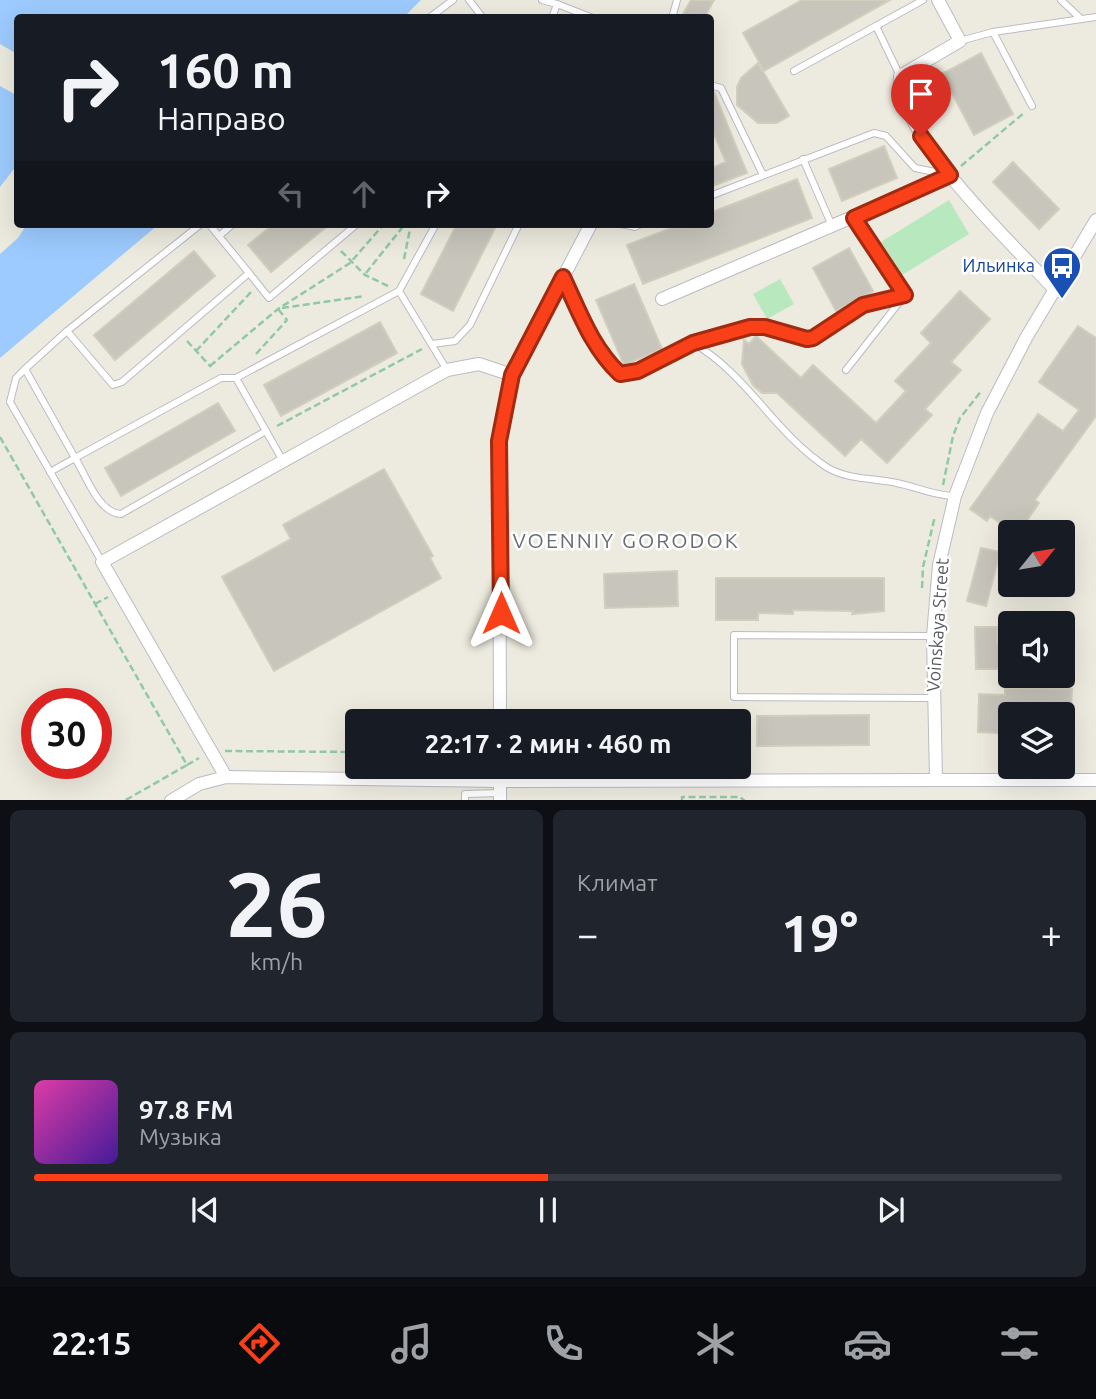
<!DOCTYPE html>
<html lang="ru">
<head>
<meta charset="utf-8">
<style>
	body { margin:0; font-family:Ubuntu,sans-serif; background:#20242c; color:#f1f3f6; height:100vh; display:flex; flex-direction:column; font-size:26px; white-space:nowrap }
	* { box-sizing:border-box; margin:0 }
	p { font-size:23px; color:#9ea1a6 }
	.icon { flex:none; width:38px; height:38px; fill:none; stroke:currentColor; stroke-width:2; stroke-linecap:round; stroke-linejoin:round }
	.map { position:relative; height:800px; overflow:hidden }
	.details { display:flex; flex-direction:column; gap:10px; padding:10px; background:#0d0f14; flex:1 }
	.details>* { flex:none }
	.top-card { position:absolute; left:14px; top:14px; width:700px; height:214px; border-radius:7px; box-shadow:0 7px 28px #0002; background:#171b24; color:#f1f3f6; overflow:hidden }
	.needle { width:46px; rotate:60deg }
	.fabs { position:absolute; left:998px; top:520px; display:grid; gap:14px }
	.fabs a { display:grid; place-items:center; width:77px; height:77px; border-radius:7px; background:#171b24; box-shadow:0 7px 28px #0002; font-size:35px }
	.speed { position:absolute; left:21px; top:688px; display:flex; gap:14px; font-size:35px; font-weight:700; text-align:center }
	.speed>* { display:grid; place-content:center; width:91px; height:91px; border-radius:50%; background:#171b24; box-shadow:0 7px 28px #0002; line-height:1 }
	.speed .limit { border:10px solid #d22; background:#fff; color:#111 }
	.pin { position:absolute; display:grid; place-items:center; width:60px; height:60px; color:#fff; margin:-72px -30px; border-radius:50% 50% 50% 0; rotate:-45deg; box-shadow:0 0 7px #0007 }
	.pin .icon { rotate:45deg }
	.me { position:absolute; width:77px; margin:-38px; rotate:0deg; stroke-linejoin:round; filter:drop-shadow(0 0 5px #0008) }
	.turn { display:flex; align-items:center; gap:24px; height:147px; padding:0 28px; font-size:32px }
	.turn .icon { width:91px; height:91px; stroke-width:2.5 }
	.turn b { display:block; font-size:49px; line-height:60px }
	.lanes { display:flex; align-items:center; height:66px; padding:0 28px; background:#0003; justify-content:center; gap:35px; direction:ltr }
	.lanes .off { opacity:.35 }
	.big { font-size:52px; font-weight:600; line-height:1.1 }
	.details .card { flex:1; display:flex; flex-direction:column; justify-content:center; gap:10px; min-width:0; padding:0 24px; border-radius:10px; background:#20242c }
	.details .dial { align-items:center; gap:0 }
	.dial b { font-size:91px; line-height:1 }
	.song { display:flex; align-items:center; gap:21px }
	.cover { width:84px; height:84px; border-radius:10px; background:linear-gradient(135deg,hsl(320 70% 55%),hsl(260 70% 35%)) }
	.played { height:7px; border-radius:4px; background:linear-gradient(90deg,#fa4018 50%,#363941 50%) }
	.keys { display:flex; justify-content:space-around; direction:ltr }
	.heat { display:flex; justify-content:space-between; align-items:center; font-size:38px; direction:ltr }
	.details .tiles { flex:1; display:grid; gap:10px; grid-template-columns:1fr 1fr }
	.card:last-child { grid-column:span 2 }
	.trip { position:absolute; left:345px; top:709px; width:406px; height:70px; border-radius:7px; background:#171b24; box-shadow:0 7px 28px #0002; font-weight:600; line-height:70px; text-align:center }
	.menu { display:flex; height:112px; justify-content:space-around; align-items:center; background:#090b0e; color:#9ea1a6 }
	.menu .icon { width:49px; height:49px }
	.menu .current { color:#fa4018 }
	.menu b { font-size:32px; color:#f1f3f6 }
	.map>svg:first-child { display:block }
	.green { fill:#b8e8bd }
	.water { fill:#9dcbff }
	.building { fill:#c8c5bc; stroke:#d2cebd; stroke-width:2 }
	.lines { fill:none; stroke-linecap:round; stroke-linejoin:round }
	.service-casing { stroke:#babcc3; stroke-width:8 }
	.minor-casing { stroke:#babcc3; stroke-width:14 }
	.path { stroke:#91c9a6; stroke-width:2.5; stroke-dasharray:7 3.5; stroke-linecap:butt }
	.service { stroke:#fff; stroke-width:6 }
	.minor { stroke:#fff; stroke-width:12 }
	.route-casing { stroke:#a22a10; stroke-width:18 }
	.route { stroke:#fa4018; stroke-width:12 }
	.labels { text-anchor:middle; stroke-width:5; stroke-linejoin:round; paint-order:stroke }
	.transit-label { font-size:18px; fill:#164399; stroke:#fff; text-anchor:end }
	.street-label { font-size:18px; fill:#585c62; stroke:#fff }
	.quarter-label { font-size:21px; letter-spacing:2px; fill:#696e74; stroke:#fff }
</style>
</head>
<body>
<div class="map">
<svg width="1096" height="801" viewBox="0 0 1096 801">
	<rect width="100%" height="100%" fill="#edebdf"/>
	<g class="green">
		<polygon points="949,200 969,234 902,275 881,242"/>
		<polygon points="780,279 794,304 767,319 753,294"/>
	</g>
	<g class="water">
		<polygon points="0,0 421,0 403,18 18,18 17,54 0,44"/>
		<polygon points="0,86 18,96 17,165 0,187"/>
		<polygon points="27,224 159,224 0,358 0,254 18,238"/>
	</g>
	<g class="building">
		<polygon points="691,0 714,0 704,18 681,18"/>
		<polygon points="802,0 890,0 764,71 743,33"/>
		<polygon points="981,53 1013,114 974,135 942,74"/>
		<polygon points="758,63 789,116 777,123 758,123 737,105 737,87 741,78"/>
		<polygon points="710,91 714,92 747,173 710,187 710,169 726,162 710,124"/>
		<polygon points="884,146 897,178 842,201 829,169"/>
		<polygon points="1013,162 1059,209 1039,229 993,182"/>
		<polygon points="797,179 812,218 643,284 627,245 682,224 710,224 710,213"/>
		<polygon points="274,224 330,224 271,272 248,245"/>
		<polygon points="457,224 497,224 453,311 421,294"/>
		<polygon points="849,248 873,291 836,311 813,268"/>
		<polygon points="194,251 215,276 115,360 94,335"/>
		<polygon points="634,284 662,349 624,365 596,300"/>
		<polygon points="960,291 990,319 951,362 961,370 925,409 932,415 887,463 861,439 845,456 777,393 762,393 753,385 742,364 744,340 749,344 756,336 801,378 813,365 876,423 906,391 895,381 931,343 921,333"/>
		<polygon points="380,322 397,353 281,416 264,385"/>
		<polygon points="1078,326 1096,338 1096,416 1035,500 1039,503 1019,532 1013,532 990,516 987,521 970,509 1038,414 1063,431 1079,410 1039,382"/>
		<polygon points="218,403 235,431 121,496 105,468"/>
		<polygon points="384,469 433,556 430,558 441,578 274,671 222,577 291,539 283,525"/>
		<polygon points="981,548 1000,552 986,606 967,601"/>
		<polygon points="677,571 678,606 605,608 604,574"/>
		<polygon points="716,578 884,578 884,611 852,614 853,611 793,610 793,614 758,613 758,620 716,620"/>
		<polygon points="975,627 997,627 997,644 1010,644 1010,669 976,669"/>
		<polygon points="1005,688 1072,689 1071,711 999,709 998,733 978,732 979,694 1005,695"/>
		<polygon points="869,715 869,745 757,746 757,716"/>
	</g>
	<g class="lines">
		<defs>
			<g id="service">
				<polyline points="469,0 483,18"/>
				<polyline points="542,0 557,4 552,18"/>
				<polyline points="1061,0 1081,19"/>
				<polyline points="557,4 593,18"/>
				<polyline points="429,18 453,0"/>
				<polyline points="672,18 677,0"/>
				<polyline points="876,26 923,0"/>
				<polyline points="993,32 1032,106"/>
				<polyline points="960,41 993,32 1096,17"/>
				<polyline points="794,71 876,26 900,76"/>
				<polyline points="710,85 721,88 763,175"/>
				<polyline points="803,159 832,226"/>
				<polyline points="710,196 874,133 886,136 915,168 945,174"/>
				<polyline points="209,224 249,273"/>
				<polyline points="436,224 399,291 447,370"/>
				<polyline points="621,224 635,227 641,224"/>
				<polyline points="219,236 233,224"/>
				<path d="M563,277c16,34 29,71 57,97l18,-3 55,-28"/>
				<path d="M905,295l-42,10 -53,34 -45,-12h-16l-56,16c54,31 83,92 135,125 21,12 47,10 69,15 20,4 37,13 58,13"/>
				<polyline points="67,331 201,224"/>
				<polyline points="432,344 455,341 470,325 519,224"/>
				<polyline points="25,369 16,378 10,402 102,562"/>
				<polyline points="846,370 905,295 854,218"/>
				<polyline points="236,378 221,378 75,458 25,369 67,331 113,385 122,382 249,273 269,298 357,224"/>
				<polyline points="283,461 236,378 399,291"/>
				<path d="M50,472l25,-14c11,17 23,55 46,56l145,-83"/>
				<polyline points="932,698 734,697 734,635 933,636"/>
				<polyline points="465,801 465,794 500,793"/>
			</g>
			<g id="minor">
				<path d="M938,0l22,41 -60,35c0,64 113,168 156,215"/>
				<polyline points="1096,220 1026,338 987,413 955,496 939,565 933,636 936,780 1096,780"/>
				<polyline points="662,299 950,175"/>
				<polyline points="500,721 499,441 512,375 591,224"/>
				<polyline points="226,777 102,562 447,370 479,364 512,375"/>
				<polyline points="171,801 199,784 226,777 500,781 936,780"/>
				<polyline points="500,801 500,766"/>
			</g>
		</defs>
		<use href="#service" class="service-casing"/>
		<use href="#minor" class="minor-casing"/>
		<g class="path">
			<polyline points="961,166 1025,112"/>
			<polyline points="341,251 365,275 388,286"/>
			<polyline points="404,259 411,224"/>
			<polyline points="366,273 405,224"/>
			<polyline points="282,308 365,296"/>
			<polyline points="187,341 211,367"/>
			<polyline points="196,351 251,292"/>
			<polyline points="256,354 287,320 278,309"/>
			<polyline points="210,366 278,309 350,263 384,224"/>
			<polyline points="277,426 422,349"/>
			<polyline points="0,437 187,765 124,801"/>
			<polyline points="943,485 953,436 960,418 982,390"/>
			<polyline points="922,588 923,567 935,516"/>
			<polyline points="95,604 108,597"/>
			<polyline points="225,751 357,752"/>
			<polyline points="187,765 199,758"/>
			<polyline points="682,801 682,797 740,797 745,801"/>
		</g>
		<use href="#service" class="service"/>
		<use href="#minor" class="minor"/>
	</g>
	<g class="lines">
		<defs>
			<path id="route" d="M501,613l-2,-172 13,-66 51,-98c16,34 29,71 57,97l18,-3 55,-28 57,-16h15l42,12 6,-1 50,-33 42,-10 -51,-77 96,-43 -29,-39"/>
		</defs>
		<use href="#route" class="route-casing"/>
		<use href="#route" class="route"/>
	</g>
	<defs>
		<symbol id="bus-pin" viewBox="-11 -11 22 30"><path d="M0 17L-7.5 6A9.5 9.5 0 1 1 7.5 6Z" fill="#1a4fb4" stroke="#fff"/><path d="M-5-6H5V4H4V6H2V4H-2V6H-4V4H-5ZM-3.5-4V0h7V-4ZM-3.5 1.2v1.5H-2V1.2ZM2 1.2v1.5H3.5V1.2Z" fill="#fff"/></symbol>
	</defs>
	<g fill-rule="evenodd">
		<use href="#bus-pin" x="1040" y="244" width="44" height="60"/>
	</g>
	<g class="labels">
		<g class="transit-label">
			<text x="1035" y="272">Ильинка</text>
		</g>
		<g class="street-label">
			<text transform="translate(938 625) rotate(-86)" y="6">Voinskaya Street</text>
		</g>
		<g class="quarter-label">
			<text x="626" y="548">VOENNIY GORODOK</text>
		</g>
	</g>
</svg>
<div class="fabs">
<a><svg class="needle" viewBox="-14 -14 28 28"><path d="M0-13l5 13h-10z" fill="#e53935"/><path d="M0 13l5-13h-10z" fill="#9ea1a6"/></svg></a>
<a><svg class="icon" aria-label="sound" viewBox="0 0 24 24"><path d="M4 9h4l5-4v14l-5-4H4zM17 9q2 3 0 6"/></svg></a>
<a><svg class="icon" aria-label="layers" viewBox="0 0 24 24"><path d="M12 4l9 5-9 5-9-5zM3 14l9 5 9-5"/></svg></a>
</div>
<div class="speed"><div class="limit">30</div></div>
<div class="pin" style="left:921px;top:136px;background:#d93025"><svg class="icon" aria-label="arrive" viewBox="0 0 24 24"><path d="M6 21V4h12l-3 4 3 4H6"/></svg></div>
<svg class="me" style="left:501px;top:613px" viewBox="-20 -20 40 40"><path d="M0-17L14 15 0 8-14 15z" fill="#fa4018" stroke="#fff" stroke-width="4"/></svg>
<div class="trip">22:17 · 2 мин · 460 m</div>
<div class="top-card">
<div class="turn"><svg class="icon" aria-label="right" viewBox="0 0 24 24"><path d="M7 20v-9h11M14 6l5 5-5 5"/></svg><div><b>160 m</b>Направо</div></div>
<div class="lanes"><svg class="icon off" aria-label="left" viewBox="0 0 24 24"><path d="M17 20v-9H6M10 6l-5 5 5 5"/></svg><svg class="icon off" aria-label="ahead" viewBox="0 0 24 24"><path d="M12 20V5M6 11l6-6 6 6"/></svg><svg class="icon" aria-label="right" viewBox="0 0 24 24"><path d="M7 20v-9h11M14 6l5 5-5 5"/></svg></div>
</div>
</div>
<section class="details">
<div class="tiles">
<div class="card dial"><b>26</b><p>km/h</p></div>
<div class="card"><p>Климат</p>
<div class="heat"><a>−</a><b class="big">19°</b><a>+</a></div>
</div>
<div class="card">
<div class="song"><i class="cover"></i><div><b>97.8 FM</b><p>Музыка</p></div></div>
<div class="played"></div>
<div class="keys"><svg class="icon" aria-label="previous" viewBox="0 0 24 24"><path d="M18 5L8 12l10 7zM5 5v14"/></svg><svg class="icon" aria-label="pause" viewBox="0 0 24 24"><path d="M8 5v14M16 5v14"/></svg><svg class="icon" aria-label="next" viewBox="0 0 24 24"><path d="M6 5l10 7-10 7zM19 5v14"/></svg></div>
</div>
</div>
</section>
<nav class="menu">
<b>22:15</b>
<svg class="icon current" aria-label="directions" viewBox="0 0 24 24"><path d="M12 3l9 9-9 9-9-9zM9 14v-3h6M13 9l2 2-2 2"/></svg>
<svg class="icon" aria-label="music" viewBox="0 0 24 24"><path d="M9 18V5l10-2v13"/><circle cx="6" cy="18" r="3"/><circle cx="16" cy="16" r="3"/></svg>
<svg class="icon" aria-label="phone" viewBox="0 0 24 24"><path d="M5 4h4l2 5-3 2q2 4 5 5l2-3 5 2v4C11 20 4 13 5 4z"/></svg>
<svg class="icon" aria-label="climate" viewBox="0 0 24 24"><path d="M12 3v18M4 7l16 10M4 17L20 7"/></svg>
<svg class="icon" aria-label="car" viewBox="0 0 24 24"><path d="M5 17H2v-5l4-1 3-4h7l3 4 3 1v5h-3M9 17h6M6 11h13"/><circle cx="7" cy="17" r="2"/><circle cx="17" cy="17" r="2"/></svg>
<svg class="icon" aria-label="filters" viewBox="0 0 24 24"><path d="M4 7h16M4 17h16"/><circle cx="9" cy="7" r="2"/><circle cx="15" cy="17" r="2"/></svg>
</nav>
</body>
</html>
